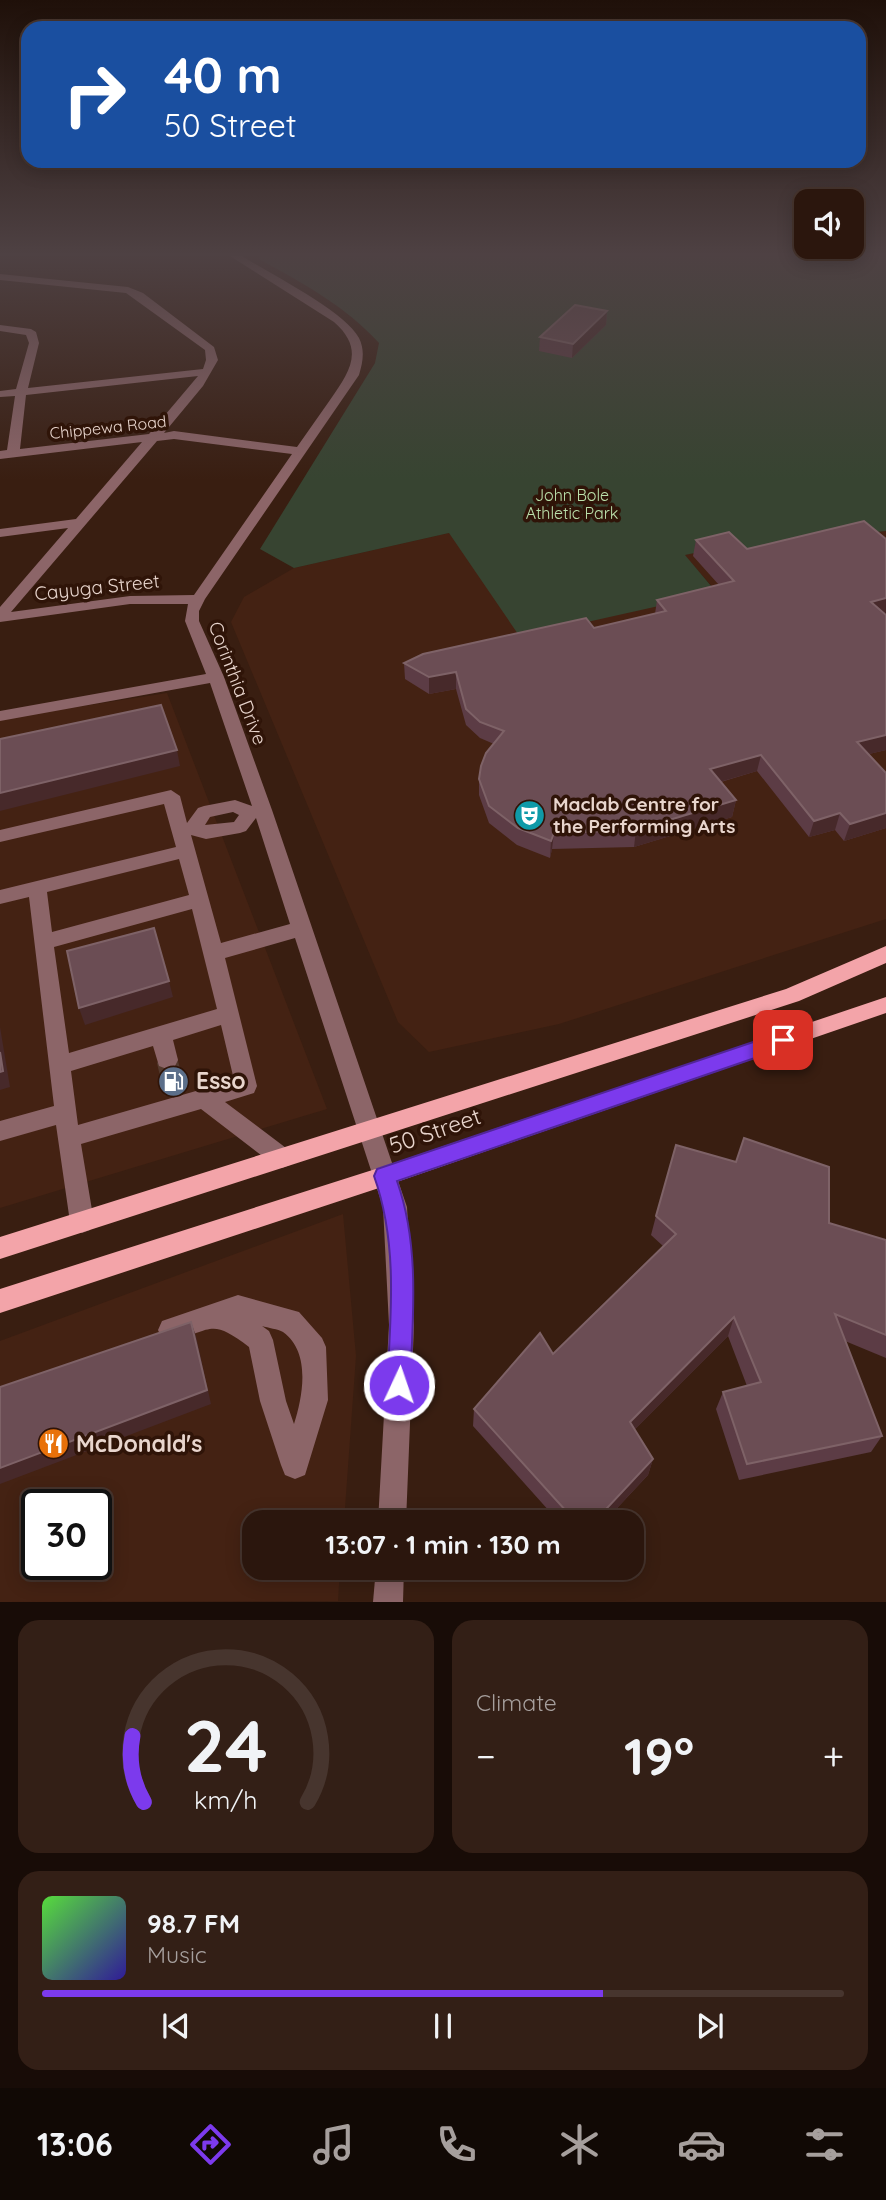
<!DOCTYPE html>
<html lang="en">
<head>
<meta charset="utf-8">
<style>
	body { margin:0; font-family:Quicksand,sans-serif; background:#331f16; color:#f1f3f6; height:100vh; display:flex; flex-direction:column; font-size:26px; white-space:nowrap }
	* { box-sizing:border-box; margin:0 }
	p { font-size:23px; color:#a69f9d }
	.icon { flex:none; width:38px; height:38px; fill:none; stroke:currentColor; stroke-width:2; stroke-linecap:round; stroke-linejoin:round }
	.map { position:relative; height:1602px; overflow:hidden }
	.drawer { display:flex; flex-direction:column; gap:18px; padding:18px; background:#180c07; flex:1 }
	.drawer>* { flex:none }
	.top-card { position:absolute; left:21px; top:21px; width:845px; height:147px; border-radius:21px; box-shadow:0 4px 18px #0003,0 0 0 2px #47352e; background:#1a4fa0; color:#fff; overflow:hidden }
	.tools { position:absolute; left:794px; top:189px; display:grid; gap:14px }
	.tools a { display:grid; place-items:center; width:70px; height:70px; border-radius:14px; background:#2b160d; box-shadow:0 4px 18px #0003,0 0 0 2px #47352e; font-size:35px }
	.speed { position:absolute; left:21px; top:1489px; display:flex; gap:14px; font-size:35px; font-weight:700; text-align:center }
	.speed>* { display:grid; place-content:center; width:91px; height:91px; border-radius:50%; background:#2b160d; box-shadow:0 4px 18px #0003,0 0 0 2px #47352e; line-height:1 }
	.speed .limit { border:4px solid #111; border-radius:10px; background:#fff; color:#111 }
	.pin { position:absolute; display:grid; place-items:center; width:60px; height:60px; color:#fff; margin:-30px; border-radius:14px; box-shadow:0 4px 10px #0006 }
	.me { position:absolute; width:77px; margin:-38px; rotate:3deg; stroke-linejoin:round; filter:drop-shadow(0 0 5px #0008) }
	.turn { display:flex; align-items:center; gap:24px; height:147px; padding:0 28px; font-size:32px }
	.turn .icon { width:91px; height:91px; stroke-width:2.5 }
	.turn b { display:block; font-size:49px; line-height:60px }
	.big { font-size:52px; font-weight:700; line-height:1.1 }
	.drawer .card { flex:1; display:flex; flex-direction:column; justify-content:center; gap:10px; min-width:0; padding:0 24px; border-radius:21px; background:#331f16 }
	.drawer .dial { align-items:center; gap:0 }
	.dial svg { height:182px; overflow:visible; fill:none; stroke:#47352e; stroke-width:7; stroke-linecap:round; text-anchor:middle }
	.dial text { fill:#f1f3f6; stroke:none }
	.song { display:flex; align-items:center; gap:21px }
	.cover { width:84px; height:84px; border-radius:10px; background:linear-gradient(135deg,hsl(110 70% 55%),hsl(250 70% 35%)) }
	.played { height:7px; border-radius:4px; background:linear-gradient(90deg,#7c3aed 70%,#47352e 70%) }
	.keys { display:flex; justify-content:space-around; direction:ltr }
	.heat { display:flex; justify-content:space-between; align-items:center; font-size:38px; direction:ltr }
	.drawer .tiles { flex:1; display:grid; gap:18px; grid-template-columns:1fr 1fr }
	.card:last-child { grid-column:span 2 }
	.trip { position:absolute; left:242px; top:1510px; width:402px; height:70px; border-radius:21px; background:#2b160d; box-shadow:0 4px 18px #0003,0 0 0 2px #47352e; font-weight:700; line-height:70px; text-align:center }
	.menu { display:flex; height:112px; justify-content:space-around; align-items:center; background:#110905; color:#a69f9d }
	.menu .icon { width:49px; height:49px }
	.menu .selected { color:#7c3aed }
	.menu b { font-size:32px; color:#f1f3f6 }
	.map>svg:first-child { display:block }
	.built { fill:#442213; fill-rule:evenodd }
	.green { fill:#374431 }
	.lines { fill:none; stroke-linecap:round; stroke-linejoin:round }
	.minor-tunnel { stroke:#53392d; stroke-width:21; stroke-dasharray:21 10; stroke-linecap:butt }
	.minor { fill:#8c6568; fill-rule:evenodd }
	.major { fill:#f3a4a9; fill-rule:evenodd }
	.wall { fill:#5c3c45 }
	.shaded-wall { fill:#47292a }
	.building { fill:#6b4d54; stroke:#7e6267; stroke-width:2 }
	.route { fill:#7c3aed; stroke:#51269a; stroke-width:2 }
	.labels { text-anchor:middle; stroke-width:7; stroke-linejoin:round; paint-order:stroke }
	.far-street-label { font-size:16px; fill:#e8d5cd; stroke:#2f1408 }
	.far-park-label { font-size:16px; fill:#bbe0ab; stroke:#2f1408 }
	.street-label { font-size:19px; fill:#e8d5cd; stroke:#2f1408 }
	.poi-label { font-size:19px; font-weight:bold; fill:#e8d5cd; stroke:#2f1408; text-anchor:start }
	.near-poi-label { font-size:23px; font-weight:bold; fill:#e8d5cd; stroke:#2f1408; text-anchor:start }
	.near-street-label { font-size:23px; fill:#e8d5cd; stroke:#2f1408 }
</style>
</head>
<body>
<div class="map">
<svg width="886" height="1602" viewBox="0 0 886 1602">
	<rect width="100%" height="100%" fill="#391e11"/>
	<g class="built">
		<polygon points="886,531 886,919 559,1024 429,1052 398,1022 231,622 244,597 294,568 449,533 717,592 684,555 728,546"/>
		<polygon points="167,693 327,1109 0,1208 0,719"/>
		<path d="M343,1214l13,142 -12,166h-90v46h86l-2,33 -338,1v-261zM37,1505h59v59h-59z"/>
	</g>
	<path class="green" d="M260,256h626v275l-28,3 -115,27 -15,-15 -43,9 32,38 -197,44 -71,-104 -155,35 -34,-19 115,-186 4,-20c-35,-38 -75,-59 -120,-84z"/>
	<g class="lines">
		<polyline class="minor-tunnel" points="167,1060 175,1093"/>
		<g class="minor">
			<path d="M230,256h12c28,18 103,55 117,82 6,12 4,24 0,37l-154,224 -6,12v10l25,56 48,133 135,397 7,118 -8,197h-28l11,-197 -6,-118 -88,-269 -70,20 32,128 -3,7 -29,9 65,49 3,7 -3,7 -8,3 -8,-3 -73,-56 -120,35 13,78 -4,8 -8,3 -8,-3 -4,-8 -14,-97 -56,16v-20l54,-15 -25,-209 -29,7v-14l176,-43 -12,-43 -164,38v-12l171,-40 9,6 7,27 11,-15 6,-2 31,-6 17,6 -42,-123 -210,38v-10l206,-37 -21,-53 3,-17h-58l-130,18v-15l68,-79 -68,9v-8l76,-10 66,-77 -142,17v-8l7,-1 8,-54 -15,1v-6l16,-2 13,-46 -3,-8 -26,-4v-6l31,4 5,3 3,11 -11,45 175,-19 3,-9 -1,-10 -79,-57 -126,-13v-6l128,13 15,6 71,54 4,13 -15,26 -39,47 10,-2 123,16c11,-16 22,-31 33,-47 19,-28 36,-50 4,-78zM198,376l-49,58 -129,15 6,-54zM174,439l118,15 -98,141 -64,1 -119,16 146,-171zM233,812l6,3 -5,7 -29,3 5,-8zM256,818l34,106 -69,19 -30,-108 15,4 34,-6 6,-2zM179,859l10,36 -137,37 -5,-40zM192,909l25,100 -148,44 -15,-106zM221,1025l13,55 -156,45 -7,-54 82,-25 6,20 8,3 8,-3 3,-6 -5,-20z"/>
			<path d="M238,1295l61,17 23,26 4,9 2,53 -23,75 -10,4 -10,-4 -4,-10 -21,-64 -11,-54c-37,-28 -36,-19 -78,-4l-9,-4 -4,-9 4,-9zM262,1326c6,2 16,3 21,6 28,20 20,64 11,92l-8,-23 -13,-61 -4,-9z"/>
			<polygon points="376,1568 404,1568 403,1602 373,1602"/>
		</g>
		<g class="major">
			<polygon points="886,946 886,963 799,1001 0,1259 0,1237 786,989"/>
			<polygon points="886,997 886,1013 385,1186 0,1313 0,1289 385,1166"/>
		</g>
	</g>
	<g class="wall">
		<polygon points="607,311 606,325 572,358 539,351 540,337"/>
		<polygon points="696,540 747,549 886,613 884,613 886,615 886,750 869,754 886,773 886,828 844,841 835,830 809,837 757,771 721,782 736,800 732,817 634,847 552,849 550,858 517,845 489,823 479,795 479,779 494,744 480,738 466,725 456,689 429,694 405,679 404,663 594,628 655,614 657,600 719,585 693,556"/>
		<polygon points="656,1216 829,1223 886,1240 886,1358 845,1341 882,1436 871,1452 739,1480 716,1409 723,1392 747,1386 728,1336 634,1430 653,1459 648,1475 604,1522 559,1522 473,1426 474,1409 553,1354 663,1246 651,1235"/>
	</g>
	<g class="shaded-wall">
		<polygon points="607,311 606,325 572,358 573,344"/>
		<polygon points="886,598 886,613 866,618 871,602"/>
		<polygon points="456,672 456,689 429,694 429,677"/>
		<polygon points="886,735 886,750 852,758 857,742"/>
		<polygon points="177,750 180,766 0,811 0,793"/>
		<polygon points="761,755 757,771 706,786 710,769"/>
		<polygon points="736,800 732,817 634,847 636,830"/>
		<polygon points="840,813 835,830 809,837 814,821"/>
		<polygon points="886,813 886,828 844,841 850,824"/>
		<polygon points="554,833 552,849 550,858 551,841"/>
		<polygon points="169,981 173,997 85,1025 79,1008"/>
		<polygon points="0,1027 10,1087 0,1090"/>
		<polygon points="734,1317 728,1336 625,1439 630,1422"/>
		<polygon points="191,1322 196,1336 211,1404 0,1484 0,1468"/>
		<polygon points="653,1459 648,1475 604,1522 594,1522"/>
	</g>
	<g class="building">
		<polygon points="575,305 607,311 573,344 540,337"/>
		<polygon points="864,521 886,539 886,598 871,602 886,615 886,735 857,742 886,773 886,813 850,824 840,813 814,821 761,755 710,769 736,800 636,830 554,833 551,841 518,828 489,806 479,779 481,766 486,753 504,731 480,722 466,709 456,672 429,677 404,663 423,654 586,618 594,628 666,611 657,600 734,581 696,540 729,532 747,549"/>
		<polygon points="161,705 177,750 0,793 0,739"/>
		<polygon points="154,928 169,981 79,1008 67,951"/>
		<polygon points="0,1052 3,1071 0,1072"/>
		<polygon points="744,1138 829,1167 829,1223 886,1240 886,1335 835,1314 882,1436 747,1464 723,1392 761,1382 734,1317 630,1422 653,1459 594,1522 576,1522 474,1409 540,1333 553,1354 676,1234 656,1216 676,1145 736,1162"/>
		<polygon points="191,1322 207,1390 0,1468 0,1387"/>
	</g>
	<linearGradient id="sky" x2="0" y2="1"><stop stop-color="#1f1009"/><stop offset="0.53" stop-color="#4e4143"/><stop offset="1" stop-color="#4e4143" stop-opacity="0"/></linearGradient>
	<rect width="886" height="480" fill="url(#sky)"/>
	<path class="route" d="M783,1032l7,3 3,5 -3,6 -393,135c23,65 16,136 13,204l-3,8 -8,3 -9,-3 -3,-8c4,-71 11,-142 -13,-209l3,-7z"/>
	<defs>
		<symbol id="theatre-disc" viewBox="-11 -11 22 22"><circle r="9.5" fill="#0f9aa8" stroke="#2f1408"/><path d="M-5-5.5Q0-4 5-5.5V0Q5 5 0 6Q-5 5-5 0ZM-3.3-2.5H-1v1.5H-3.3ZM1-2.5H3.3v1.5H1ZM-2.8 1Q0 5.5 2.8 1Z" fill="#fff"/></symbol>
		<symbol id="fuel-disc" viewBox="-11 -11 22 22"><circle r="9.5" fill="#5c6f8a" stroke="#2f1408"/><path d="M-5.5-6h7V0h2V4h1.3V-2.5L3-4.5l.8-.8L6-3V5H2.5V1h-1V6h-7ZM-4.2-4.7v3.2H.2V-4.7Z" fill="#fff"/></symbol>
		<symbol id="restaurant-disc" viewBox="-11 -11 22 22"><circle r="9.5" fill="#e8710a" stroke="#2f1408"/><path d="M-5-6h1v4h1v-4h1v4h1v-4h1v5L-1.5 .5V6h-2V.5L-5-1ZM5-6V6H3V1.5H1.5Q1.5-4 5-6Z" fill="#fff"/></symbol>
	</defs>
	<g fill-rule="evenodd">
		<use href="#theatre-disc" x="512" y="798" width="35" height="35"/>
		<use href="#fuel-disc" x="156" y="1064" width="35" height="35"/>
		<use href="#restaurant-disc" x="36" y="1426" width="35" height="35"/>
	</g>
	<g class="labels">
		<g class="far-street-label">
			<text transform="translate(108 427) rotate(-6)" y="6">Chippewa Road</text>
		</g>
		<g class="far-park-label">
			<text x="572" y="501">John Bole<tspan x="572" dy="18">Athletic Park</tspan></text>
		</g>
		<g class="street-label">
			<text transform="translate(97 587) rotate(-6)" y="7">Cayuga Street</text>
			<text transform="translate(238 683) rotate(69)" y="7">Corinthia Drive</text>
		</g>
		<g class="poi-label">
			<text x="553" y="811">Maclab Centre for<tspan x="553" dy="22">the Performing Arts</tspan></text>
		</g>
		<g class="near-poi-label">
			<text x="196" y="1089">Esso</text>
			<text x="76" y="1452">McDonald's</text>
		</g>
		<g class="near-street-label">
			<text transform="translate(435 1131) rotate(-19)" y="8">50 Street</text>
		</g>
	</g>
</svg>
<div class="tools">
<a><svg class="icon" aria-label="sound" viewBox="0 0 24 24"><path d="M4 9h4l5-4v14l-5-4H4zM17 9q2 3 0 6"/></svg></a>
</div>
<div class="speed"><div class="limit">30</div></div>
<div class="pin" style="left:783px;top:1040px;background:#d93025"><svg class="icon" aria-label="arrive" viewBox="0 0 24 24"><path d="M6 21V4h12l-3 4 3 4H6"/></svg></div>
<svg class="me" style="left:399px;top:1385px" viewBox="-20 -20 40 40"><circle r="17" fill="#7c3aed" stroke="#fff" stroke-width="3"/><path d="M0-11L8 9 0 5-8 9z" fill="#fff"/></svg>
<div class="trip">13:07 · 1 min · 130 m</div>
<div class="top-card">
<div class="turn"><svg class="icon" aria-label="right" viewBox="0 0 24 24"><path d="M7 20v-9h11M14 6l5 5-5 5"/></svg><div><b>40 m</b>50 Street</div></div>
</div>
</div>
<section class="drawer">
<div class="tiles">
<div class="card dial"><svg viewBox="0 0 100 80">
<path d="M14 69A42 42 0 1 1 86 69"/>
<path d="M14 69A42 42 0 0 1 9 40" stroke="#7c3aed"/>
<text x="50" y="56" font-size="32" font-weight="700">24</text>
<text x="50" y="72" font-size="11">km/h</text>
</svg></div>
<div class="card"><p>Climate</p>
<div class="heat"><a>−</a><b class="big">19°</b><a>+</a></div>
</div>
<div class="card">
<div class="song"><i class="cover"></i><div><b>98.7 FM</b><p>Music</p></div></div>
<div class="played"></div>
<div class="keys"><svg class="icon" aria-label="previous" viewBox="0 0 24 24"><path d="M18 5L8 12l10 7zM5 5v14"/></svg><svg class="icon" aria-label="pause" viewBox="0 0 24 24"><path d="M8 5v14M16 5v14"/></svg><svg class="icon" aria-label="next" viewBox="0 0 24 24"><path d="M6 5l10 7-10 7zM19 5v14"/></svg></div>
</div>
</div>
</section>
<nav class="menu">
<b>13:06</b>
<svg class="icon selected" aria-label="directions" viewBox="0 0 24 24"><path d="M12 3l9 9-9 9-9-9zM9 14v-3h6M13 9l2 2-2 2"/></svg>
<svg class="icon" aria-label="music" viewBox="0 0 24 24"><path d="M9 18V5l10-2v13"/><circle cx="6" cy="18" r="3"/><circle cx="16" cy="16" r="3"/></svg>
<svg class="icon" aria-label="phone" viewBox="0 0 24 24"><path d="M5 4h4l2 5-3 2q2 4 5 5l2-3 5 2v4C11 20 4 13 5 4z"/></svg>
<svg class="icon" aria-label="climate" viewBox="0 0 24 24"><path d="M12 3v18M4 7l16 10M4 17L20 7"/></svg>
<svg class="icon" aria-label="car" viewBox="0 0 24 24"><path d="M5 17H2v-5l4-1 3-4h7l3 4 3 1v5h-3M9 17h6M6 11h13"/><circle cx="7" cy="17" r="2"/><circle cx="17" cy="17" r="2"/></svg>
<svg class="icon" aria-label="filters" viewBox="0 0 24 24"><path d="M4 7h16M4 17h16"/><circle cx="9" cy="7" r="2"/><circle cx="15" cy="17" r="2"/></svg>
</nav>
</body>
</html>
